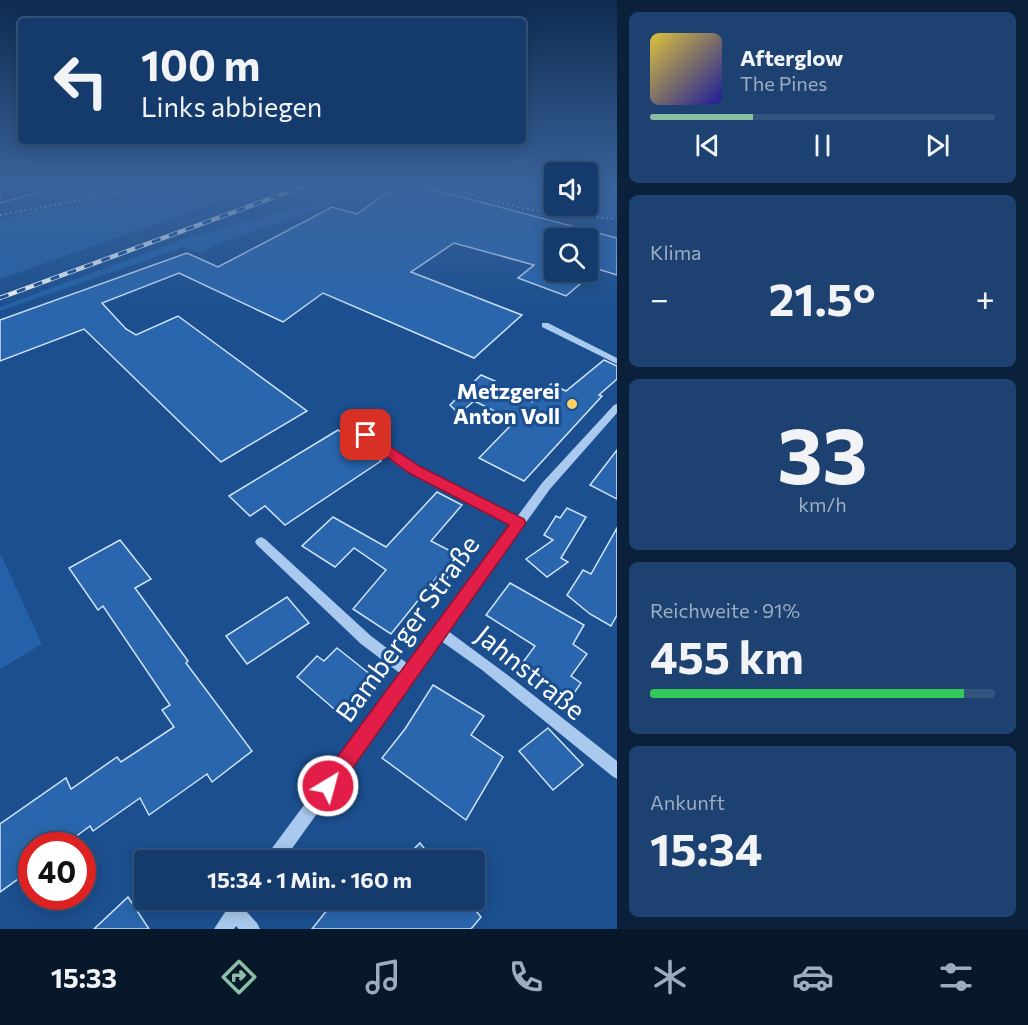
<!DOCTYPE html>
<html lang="de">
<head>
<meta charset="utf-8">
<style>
	body { margin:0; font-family:Commissioner,sans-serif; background:#1d4271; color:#f1f3f6; height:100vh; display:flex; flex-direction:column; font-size:22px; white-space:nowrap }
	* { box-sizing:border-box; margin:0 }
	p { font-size:20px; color:#9dadc1 }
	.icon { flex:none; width:33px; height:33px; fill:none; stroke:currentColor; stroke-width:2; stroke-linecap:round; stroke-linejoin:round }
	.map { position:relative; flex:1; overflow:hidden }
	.drawer { display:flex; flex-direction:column; gap:12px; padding:12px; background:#0b203b; width:411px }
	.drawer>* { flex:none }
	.banner { position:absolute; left:18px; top:18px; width:508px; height:126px; border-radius:6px; box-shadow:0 3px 15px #0003,0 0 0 2px #33557e; background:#143b6b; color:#f1f3f6; overflow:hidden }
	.controls { position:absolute; left:544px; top:162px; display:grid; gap:12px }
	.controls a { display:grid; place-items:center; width:54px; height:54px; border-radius:6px; background:#143b6b; box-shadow:0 3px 15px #0003,0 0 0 2px #33557e; font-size:30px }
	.speed { position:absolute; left:18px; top:832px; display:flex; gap:12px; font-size:30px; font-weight:700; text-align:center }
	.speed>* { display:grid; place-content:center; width:78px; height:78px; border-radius:50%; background:#143b6b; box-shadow:0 3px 15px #0003,0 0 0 2px #33557e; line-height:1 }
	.speed .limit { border:9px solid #d22; background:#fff; color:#111 }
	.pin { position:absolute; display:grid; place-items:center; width:51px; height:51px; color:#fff; margin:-26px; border-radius:12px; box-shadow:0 3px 9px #0006 }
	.me { position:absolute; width:66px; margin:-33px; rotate:37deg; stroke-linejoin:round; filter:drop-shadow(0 0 4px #0008) }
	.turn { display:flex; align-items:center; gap:21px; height:126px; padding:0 24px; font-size:27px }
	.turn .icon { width:78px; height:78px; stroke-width:2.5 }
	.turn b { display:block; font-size:42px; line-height:51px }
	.big { font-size:45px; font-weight:700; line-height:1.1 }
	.drawer .widget { flex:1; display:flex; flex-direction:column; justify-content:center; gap:9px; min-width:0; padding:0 21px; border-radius:9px; background:#1d4271 }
	.drawer .dial { align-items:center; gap:0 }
	.dial b { font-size:78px; line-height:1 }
	.song { display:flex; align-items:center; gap:18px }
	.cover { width:72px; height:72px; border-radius:9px; background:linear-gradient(135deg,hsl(50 70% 55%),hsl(240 70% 35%)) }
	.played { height:6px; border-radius:3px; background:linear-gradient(90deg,#8abfa5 30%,#33557e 30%) }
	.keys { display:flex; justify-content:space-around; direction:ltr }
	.heat { display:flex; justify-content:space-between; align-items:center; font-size:33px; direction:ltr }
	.charge { height:9px; border-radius:4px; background:linear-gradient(90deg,#34c759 91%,#33557e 0) }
	.trip { position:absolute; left:134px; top:850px; width:351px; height:60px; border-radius:6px; background:#143b6b; box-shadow:0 3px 15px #0003,0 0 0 2px #33557e; font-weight:700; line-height:60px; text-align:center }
	.tab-bar { display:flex; height:96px; justify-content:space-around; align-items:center; background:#08182b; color:#9dadc1 }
	.tab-bar .icon { width:42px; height:42px }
	.tab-bar .selected { color:#8abfa5 }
	.tab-bar b { font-size:27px; color:#f1f3f6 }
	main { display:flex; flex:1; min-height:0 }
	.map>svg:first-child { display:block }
	.green { fill:#2461a8 }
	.water { fill:#123a6d; stroke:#9cc4f0; stroke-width:1.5 }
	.building { fill:#2a66ad; stroke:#cfe3fa; stroke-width:1.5 }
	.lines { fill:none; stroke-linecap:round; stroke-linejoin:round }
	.path { stroke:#a9c9ee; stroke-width:2; stroke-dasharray:2 3; stroke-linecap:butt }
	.minor { fill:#a9c9ee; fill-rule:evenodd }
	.rail-casing { stroke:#fff; stroke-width:4.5 }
	.rail { stroke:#1b4f8f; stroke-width:3; stroke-dasharray:9; stroke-linecap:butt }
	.route { fill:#e11d48; stroke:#92132f; stroke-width:1.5 }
	.poi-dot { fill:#ffd166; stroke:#1b4f8f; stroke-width:2 }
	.labels { text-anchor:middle; stroke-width:6; stroke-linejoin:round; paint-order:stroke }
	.poi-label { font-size:22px; font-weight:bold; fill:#fff; stroke:#1b4f8f; text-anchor:end }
	.near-street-label { font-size:27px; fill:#fff; stroke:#1b4f8f }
</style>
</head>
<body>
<main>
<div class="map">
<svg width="617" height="929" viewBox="0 0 617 929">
	<rect width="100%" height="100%" fill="#1b4f8f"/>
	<g class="green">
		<polygon points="68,184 158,184 55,202 47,192 41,192"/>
		<polygon points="170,184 269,184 0,279 0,221 55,203"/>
		<polygon points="434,184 555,184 555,206 588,206 588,184 617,184 617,217 525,207"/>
		<polygon points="344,195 351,199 223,241 199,253 185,247 0,311 0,307 190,237"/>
		<polygon points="0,553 42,644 0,669"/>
	</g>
	<polygon class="water" points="0,184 68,184 0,203"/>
	<g class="building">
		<polygon points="399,184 412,184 617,238 617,275 598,269 588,277 588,238 555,238 555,275 580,284 566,296 518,278 534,265 454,243 411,272 522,315 474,358 323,293 283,322 179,273 102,303 126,329 136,335 178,316 307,411 221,462 84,329 0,361 0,320 187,253 218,267 332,207 357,214"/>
		<polygon points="604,360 617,366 617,379 599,395 602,396 524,481 479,458 515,421 474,401 459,414 450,405 481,375 495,381 487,388 517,403 522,398 532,402 551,384 566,391"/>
		<polygon points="338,430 381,461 285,525 265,506 250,516 229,496"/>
		<polygon points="617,450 617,499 590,485"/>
		<polygon points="437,492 462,505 431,541 462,557 445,581 437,577 391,634 353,609 386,570 354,548 335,567 302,546 333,517 386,547"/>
		<polygon points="567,508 586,517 561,558 568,562 547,577 526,559 553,540 544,535 556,516 560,518"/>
		<polygon points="617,528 617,615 611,626 590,614 567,595 583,570 591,574"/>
		<polygon points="120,540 151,579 135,588 188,661 186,663 252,751 212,782 207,774 149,815 140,798 93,831 90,826 63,846 32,846 32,869 0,892 0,824 66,778 71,789 117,757 121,762 174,727 162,710 170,705 103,606 98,610 69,568"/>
		<polygon points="510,583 584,625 573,644 587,654 571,676 581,683 570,699 521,665 535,646 486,615"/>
		<polygon points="287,597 309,623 247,664 226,636"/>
		<polygon points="337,648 380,682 347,720 297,677 317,656 324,661"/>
		<polygon points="433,685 484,716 471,735 503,757 466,820 382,758 405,729"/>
		<polygon points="548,728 583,765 553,790 519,751"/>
		<polygon points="420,843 434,861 402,861"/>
		<polygon points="128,897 149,929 94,929"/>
		<polygon points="335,900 467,900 481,917 471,929 312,929"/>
	</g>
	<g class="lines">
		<g class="path">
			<polyline points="430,184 526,209 617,219"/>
			<polyline points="0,215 165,184"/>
		</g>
		<g class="minor">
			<polygon points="542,323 548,323 617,358 617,364 542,327"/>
			<polygon points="617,404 617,413 550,489 448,631 513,679 617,761 617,779 612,776 482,670 441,641 418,673 416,679 413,680 283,861 265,861 267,855 401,674 361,644 257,545 255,542 257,539 261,537 265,539 371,636 408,664 512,524 410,472 363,437 362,435 363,433 371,433 418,466 517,517 542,483 614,405"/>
			<polygon points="233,900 253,900 246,911 257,923 260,929 239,929 236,926 234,929 214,929"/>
		</g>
		<defs>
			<polyline id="rail" points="0,298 310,184"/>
		</defs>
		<use href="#rail" class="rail-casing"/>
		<use href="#rail" class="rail"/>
	</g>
	<linearGradient id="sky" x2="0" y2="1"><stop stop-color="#0f2b4f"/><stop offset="0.59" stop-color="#39639b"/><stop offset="1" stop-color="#39639b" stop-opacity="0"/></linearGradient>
	<rect width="617" height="314" fill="url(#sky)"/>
	<polygon class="route" points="366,430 419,466 524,519 526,523 335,793 328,796 321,793 318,786 321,779 509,525 409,473 362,438 362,432"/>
	<circle class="poi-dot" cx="572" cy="404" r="6"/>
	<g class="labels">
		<g class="poi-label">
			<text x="560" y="399">Metzgerei<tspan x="560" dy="25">Anton Voll</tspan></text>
		</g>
		<g class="near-street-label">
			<text transform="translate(408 629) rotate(-54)" y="9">Bamberger Straße</text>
			<text transform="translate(530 673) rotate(39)" y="9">Jahnstraße</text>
		</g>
	</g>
</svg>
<div class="controls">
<a><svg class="icon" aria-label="sound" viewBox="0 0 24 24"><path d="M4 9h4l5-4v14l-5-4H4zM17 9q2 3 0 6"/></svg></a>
<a><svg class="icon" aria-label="search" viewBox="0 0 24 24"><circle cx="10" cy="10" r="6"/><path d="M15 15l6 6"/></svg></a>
</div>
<div class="speed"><div class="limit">40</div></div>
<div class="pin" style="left:366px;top:435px;background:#d93025"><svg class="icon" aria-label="arrive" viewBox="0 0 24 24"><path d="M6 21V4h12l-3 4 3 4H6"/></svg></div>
<svg class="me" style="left:328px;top:786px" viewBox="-20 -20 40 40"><circle r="17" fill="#e11d48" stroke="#fff" stroke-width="3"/><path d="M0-11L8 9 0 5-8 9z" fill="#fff"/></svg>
<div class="trip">15:34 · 1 Min. · 160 m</div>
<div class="banner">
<div class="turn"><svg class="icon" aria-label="left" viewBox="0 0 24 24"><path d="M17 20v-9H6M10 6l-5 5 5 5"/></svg><div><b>100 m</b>Links abbiegen</div></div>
</div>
</div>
<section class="drawer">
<div class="widget">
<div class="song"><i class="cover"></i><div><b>Afterglow</b><p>The Pines</p></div></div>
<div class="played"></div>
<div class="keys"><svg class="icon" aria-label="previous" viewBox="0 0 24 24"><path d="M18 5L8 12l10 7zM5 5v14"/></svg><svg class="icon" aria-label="pause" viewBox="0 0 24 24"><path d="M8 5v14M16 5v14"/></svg><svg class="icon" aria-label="next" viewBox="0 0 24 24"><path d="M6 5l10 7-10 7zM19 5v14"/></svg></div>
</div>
<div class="widget"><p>Klima</p>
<div class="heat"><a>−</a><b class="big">21.5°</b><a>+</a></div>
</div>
<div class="widget dial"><b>33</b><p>km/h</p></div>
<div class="widget"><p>Reichweite · 91%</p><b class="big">455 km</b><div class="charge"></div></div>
<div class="widget"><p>Ankunft</p><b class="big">15:34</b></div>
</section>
</main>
<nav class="tab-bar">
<b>15:33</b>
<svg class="icon selected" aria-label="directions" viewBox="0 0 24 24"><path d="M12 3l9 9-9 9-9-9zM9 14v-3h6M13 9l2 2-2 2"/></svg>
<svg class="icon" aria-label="music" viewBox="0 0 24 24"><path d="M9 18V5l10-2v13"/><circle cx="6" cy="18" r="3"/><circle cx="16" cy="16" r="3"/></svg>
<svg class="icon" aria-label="phone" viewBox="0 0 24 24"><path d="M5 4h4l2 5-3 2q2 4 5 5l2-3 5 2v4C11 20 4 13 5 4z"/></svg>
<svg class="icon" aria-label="climate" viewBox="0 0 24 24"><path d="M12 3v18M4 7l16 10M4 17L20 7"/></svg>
<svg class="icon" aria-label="car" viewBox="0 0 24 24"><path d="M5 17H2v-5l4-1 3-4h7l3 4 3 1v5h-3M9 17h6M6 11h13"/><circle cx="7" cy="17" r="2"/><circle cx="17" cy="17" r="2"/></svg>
<svg class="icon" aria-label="filters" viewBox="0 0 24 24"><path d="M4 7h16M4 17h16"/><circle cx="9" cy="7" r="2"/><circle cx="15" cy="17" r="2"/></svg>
</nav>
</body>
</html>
